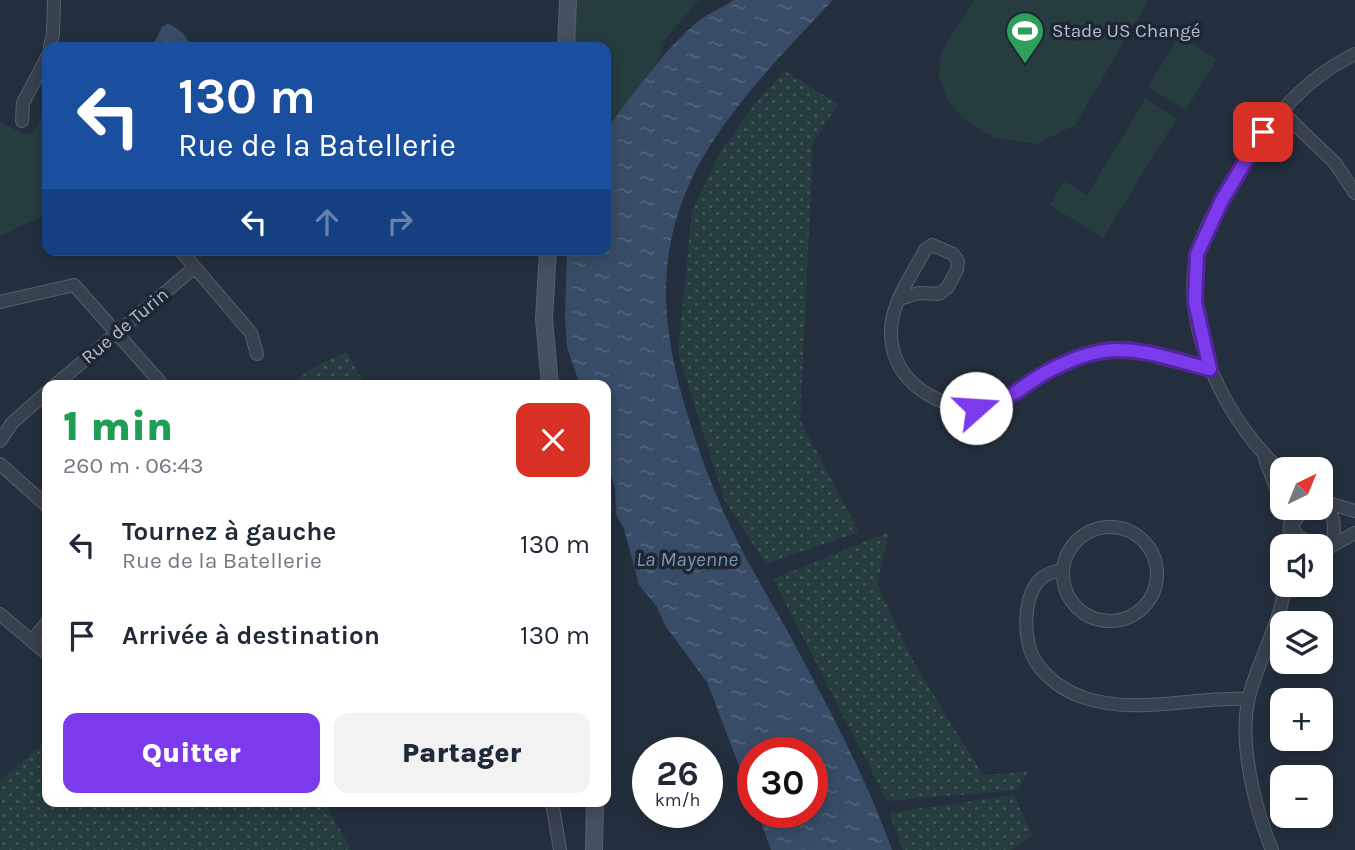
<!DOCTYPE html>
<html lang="fr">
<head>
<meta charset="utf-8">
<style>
	body { margin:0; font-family:Karla,sans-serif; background:#f2f2f3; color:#1f2937; height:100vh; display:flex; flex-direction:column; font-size:26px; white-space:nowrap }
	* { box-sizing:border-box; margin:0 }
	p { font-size:23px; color:#747a83 }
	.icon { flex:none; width:38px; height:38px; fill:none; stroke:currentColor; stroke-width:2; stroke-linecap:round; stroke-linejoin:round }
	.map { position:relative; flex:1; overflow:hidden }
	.details { position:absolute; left:42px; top:380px; width:569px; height:427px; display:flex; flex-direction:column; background:#fff; border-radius:14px; box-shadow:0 4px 18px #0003 }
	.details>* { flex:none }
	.banner { position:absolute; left:42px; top:42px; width:569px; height:214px; border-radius:14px; box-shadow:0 4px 18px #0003; background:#1a4fa0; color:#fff; overflow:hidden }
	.needle { width:46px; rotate:43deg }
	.buttons { position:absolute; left:1270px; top:457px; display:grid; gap:14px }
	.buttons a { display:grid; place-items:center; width:63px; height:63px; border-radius:14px; background:#fff; box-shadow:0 4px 18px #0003; font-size:35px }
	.speed { position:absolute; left:632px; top:737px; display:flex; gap:14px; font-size:35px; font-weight:700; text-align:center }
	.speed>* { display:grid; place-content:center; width:91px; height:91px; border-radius:50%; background:#fff; box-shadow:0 4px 18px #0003; line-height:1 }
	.speed small { font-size:18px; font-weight:400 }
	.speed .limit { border:10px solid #d22; background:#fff; color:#111 }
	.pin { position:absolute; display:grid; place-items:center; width:60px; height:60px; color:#fff; margin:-30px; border-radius:14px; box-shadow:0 4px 10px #0006 }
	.me { position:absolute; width:77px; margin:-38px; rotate:71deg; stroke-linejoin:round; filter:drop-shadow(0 0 5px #0008) }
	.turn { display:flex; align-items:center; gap:24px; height:147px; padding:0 21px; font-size:32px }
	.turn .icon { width:91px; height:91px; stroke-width:2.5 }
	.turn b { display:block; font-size:49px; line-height:60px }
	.lanes { display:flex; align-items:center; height:66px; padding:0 21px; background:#0003; justify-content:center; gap:35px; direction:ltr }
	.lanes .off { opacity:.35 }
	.round { display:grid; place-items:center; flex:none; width:74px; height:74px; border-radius:14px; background:#f2f2f3 }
	.headline { display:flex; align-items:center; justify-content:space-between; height:119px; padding:0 21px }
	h1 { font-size:42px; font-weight:800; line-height:52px; color:#1e9e55 }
	.primary-button { display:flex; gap:14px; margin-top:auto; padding:14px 21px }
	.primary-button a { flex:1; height:80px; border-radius:14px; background:#7c3aed; color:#fff; font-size:28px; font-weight:800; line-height:80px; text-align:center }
	.primary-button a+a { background:#f2f2f3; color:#1f2937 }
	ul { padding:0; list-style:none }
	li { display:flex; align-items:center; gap:21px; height:91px; padding:0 21px }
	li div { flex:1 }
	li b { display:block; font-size:26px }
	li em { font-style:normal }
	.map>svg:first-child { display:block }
	.grass { fill:url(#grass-dots) }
	.park { fill:#263c3f }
	.water { fill:url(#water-ripples) }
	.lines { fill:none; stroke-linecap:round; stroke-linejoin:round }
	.street-casing { stroke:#565f6c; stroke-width:14 }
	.secondary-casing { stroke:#565f6c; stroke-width:18 }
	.street { stroke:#38414e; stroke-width:12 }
	.secondary { stroke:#465061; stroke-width:16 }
	.route-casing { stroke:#51269a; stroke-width:18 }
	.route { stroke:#7c3aed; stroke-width:12 }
	.labels { text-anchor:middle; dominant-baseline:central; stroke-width:7; stroke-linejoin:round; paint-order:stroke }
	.poi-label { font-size:19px; fill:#b4bcc9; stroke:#1d2633; text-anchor:start }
	.street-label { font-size:19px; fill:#b4bcc9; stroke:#1d2633 }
	.water-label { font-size:21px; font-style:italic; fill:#7c92b1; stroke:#1d2633 }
</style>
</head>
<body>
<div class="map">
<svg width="1355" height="850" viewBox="0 0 1355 850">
	<defs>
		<pattern id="grass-dots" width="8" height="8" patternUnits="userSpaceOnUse" patternTransform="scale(1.75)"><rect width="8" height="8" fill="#263c3f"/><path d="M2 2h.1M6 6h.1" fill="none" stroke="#435659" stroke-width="1.8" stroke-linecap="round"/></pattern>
		<pattern id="water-ripples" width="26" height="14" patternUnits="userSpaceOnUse" patternTransform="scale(1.75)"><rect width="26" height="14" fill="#394c67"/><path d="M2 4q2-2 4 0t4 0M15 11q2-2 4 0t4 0" fill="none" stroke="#53647b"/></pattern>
	</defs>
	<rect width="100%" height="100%" fill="#242f3e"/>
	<!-- grass -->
	<path class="grass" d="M785,71L838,104L813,143L800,420L859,532L766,564L724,499L678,353L692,211L721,151L758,100Z
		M346,352L366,385H288L313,368Z
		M889,532L877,584L913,661L983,775L1027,772L1018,790L887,801L773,579Z
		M47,740V802H324L352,850H0V781Z
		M1014,795L1032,835L1011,850H903L889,813Z"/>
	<!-- park -->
	<path class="park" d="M575,0H699L663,42L661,56L606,134V47H573Z
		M974,0H1149L1075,125L1036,144L995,138L984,132L964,118L949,102L939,78L941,52Z
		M1179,36L1217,59L1186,110L1148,87Z
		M1145,99L1177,118L1103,238L1050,205L1064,181L1087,195Z
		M46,109L47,214L0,236V121L24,135L32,133Z"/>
	<!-- water -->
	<path class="water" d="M734,0H833C783,53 717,120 688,187C651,272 666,350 694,435C707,475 723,514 743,552C760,585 780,616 797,649C832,714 867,780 892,850H771L757,812H812V752H752V800L708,684L665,625L657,607L639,585L624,529L616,514L615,488L606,458V385H580L567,347L565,319L567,250H606V129C636,92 661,53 697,22C708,13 722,8 734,0Z
		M168,23L183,33L192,47H152L162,27Z"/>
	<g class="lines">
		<defs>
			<path id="street" d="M50,47L53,34L54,0
				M1280,110L1335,163L1355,193
				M22,121L23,103L47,57
				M180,250L251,333L257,354
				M899,299L919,293L939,294L947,288L957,270L958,261L953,254L932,245L925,250C912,275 891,303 891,332C891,375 926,402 966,407C976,408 988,408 997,404C1007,400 1015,392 1024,387C1049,370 1076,354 1106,349C1136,344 1180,361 1210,369
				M0,302L74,285L160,382L159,385
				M55,385L194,268
				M0,441L12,423L47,392
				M1265,459L1283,506
				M0,464L47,506
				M1283,472C1228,426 1179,327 1197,254C1205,222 1227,192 1244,164C1273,117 1304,79 1355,54
				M1322,501L1355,511
				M1321,503C1336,513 1336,529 1331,546L1321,547
				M1309,508L1303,510L1291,526L1299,537L1316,546
				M1063 574a47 47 0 1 1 94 0a47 47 0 1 1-94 0Z
				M1289,546L1290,524
				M1321,556L1331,546L1355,533
				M1063,569C1057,571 1048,573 1043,577C1022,592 1022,642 1036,662C1046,678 1065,691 1082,697C1136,716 1193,696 1248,699
				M0,614L47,654
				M32,641L47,622
				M552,802L560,850
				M1272,850C1255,809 1238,741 1249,697C1258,659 1281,624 1285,584"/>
			<path id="secondary" d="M566,47L568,0
				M548,250L544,319L550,385
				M594,850L595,802"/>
		</defs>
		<!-- street casing -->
		<use href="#street" class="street-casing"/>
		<!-- secondary casing -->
		<use href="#secondary" class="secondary-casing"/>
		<!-- street -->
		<use href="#street" class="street"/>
		<!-- secondary -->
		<use href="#secondary" class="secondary"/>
	</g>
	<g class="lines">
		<defs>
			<path id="route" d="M976,408C1007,403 1018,389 1043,374C1112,335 1139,351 1210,369L1195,302L1197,254L1222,200L1263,132"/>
		</defs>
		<!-- route casing -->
		<use href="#route" class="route-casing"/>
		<!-- route -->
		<use href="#route" class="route"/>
	</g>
	<!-- icons -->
	<defs>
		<symbol id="stadium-pin" viewBox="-11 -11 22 30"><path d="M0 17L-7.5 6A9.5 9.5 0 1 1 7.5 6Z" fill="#2e9e5b" stroke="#1d2633"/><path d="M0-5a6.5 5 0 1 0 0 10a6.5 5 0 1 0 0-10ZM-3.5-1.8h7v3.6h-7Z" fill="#fff"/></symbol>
	</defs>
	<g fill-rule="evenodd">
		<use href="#stadium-pin" x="1003" y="9" width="44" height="60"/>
	</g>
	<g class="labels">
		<!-- poi labels -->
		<g class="poi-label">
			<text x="1052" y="31">Stade US Changé</text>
		</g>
		<!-- street labels -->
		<g class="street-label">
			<text transform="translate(125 326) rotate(-40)">Rue de Turin</text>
		</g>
		<!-- water labels -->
		<g class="water-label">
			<text x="687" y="559">La Mayenne</text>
		</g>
	</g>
</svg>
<div class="buttons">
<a><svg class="needle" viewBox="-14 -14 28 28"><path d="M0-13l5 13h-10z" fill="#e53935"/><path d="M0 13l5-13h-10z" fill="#747a83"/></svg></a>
<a><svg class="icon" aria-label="sound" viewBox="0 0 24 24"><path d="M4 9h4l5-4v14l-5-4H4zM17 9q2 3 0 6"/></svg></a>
<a><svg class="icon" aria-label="layers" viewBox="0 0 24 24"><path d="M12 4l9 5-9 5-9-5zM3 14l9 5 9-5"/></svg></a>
<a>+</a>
<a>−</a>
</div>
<div class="speed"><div>26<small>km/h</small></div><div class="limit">30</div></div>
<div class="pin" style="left:1263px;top:132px;background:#d93025"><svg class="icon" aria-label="arrive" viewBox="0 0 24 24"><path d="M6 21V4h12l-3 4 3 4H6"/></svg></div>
<svg class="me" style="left:976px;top:408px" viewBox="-20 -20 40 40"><circle r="19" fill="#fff"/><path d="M0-13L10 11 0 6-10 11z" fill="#7c3aed"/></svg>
<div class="banner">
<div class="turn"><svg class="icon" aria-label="left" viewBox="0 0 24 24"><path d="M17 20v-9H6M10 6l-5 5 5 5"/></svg><div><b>130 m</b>Rue de la Batellerie</div></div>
<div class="lanes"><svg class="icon" aria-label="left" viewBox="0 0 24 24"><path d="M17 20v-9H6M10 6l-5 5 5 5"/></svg><svg class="icon off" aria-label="ahead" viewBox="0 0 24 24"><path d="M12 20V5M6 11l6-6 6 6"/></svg><svg class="icon off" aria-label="right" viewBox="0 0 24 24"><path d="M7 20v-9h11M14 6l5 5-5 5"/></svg></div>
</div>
<section class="details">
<div class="headline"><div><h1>1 min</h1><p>260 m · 06:43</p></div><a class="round" style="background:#d93025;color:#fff"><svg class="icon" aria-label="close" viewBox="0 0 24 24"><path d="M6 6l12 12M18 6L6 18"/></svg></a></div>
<ul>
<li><svg class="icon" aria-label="left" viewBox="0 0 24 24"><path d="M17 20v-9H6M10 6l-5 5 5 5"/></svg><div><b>Tournez à gauche</b><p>Rue de la Batellerie</p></div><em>130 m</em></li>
<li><svg class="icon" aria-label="arrive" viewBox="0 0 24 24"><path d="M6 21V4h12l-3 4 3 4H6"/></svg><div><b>Arrivée à destination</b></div><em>130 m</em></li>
</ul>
<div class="primary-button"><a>Quitter</a><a>Partager</a></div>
</section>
</div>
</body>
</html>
